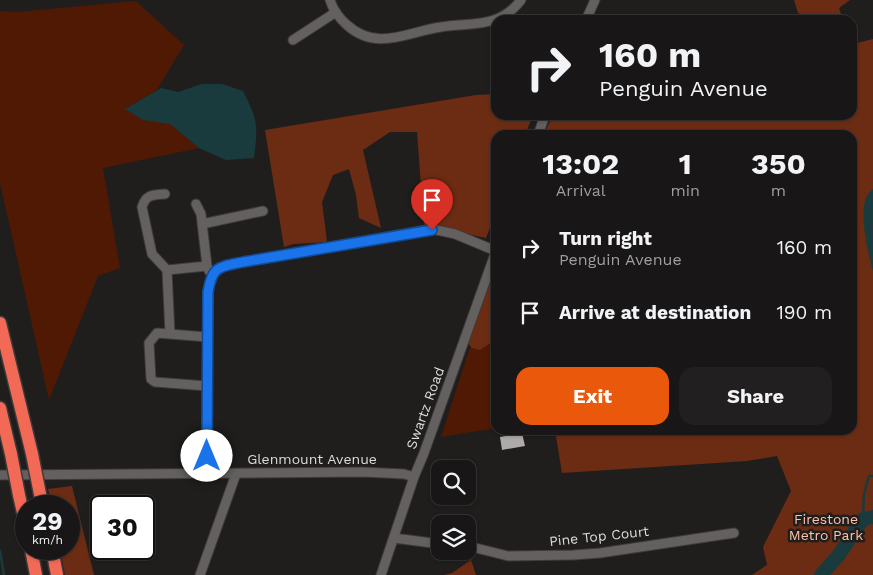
<!DOCTYPE html>
<html lang="en">
<head>
<meta charset="utf-8">
<style>
	body { margin:0; font-family:"Work Sans",sans-serif; background:#211f1f; color:#f1f3f6; height:100vh; display:flex; flex-direction:column; font-size:19px; white-space:nowrap }
	* { box-sizing:border-box; margin:0 }
	p { font-size:16px; color:#9f9fa1 }
	.icon { flex:none; width:28px; height:28px; fill:none; stroke:currentColor; stroke-width:2; stroke-linecap:round; stroke-linejoin:round }
	.map { position:relative; flex:1; overflow:hidden }
	.details { position:absolute; left:491px; top:130px; width:366px; height:305px; display:flex; flex-direction:column; background:#181616; border-radius:15px; box-shadow:0 1px 4px #0004,0 0 0 1px #363535 }
	.details>* { flex:none }
	.guide { position:absolute; left:491px; top:15px; width:366px; height:105px; border-radius:15px; box-shadow:0 1px 4px #0004,0 0 0 1px #363535; background:#181616; color:#f1f3f6; overflow:hidden }
	.controls { position:absolute; left:431px; top:460px; display:grid; gap:10px }
	.controls a { display:grid; place-items:center; width:45px; height:45px; border-radius:10px; background:#181616; box-shadow:0 1px 4px #0004,0 0 0 1px #363535; font-size:25px }
	.speed { position:absolute; left:15px; top:495px; display:flex; gap:10px; font-size:25px; font-weight:700; text-align:center }
	.speed>* { display:grid; place-content:center; width:65px; height:65px; border-radius:50%; background:#181616; box-shadow:0 1px 4px #0004,0 0 0 1px #363535; line-height:1 }
	.speed small { font-size:12px; font-weight:400 }
	.speed .limit { border:2px solid #111; border-radius:8px; background:#fff; color:#111 }
	.pin { position:absolute; display:grid; place-items:center; width:42px; height:42px; color:#fff; margin:-51px -21px; border-radius:50% 50% 50% 0; rotate:-45deg; box-shadow:0 0 5px #0007 }
	.pin .icon { rotate:45deg }
	.me { position:absolute; width:55px; margin:-28px; rotate:0deg; stroke-linejoin:round; filter:drop-shadow(0 0 4px #0008) }
	.turn { display:flex; align-items:center; gap:18px; height:105px; padding:0 25px; font-size:22px }
	.turn .icon { width:65px; height:65px; stroke-width:2.5 }
	.turn b { display:block; font-size:35px; line-height:42px }
	.eta { display:flex; justify-content:space-evenly; align-items:center; height:85px; text-align:center }
	.eta b { font-size:30px; font-weight:700; line-height:35px }
	.cta { display:flex; gap:10px; margin-top:auto; padding:10px 25px }
	.cta a { flex:1; height:58px; border-radius:15px; background:#ea580c; color:#fff; font-size:20px; font-weight:700; line-height:58px; text-align:center }
	.cta a+a { background:#211f1f; color:#f1f3f6 }
	ul { padding:0; list-style:none }
	li { display:flex; align-items:center; gap:15px; height:65px; padding:0 25px }
	li div { flex:1 }
	li b { display:block; font-size:19px }
	li em { font-style:normal }
	.map>svg:first-child { display:block }
	.green { fill:#4f1903 }
	.forest { fill:#6c2c13 }
	.water { fill:#193b3d }
	.lines { fill:none; stroke-linecap:round; stroke-linejoin:round }
	.stream { stroke:#193b3d; stroke-width:2.5 }
	.river { stroke:#193b3d; stroke-width:14 }
	.building { fill:#adaaa9 }
	.minor-casing { stroke:#3d3b3a; stroke-width:11 }
	.highway-casing { stroke:#3d3b3a; stroke-width:15 }
	.minor { stroke:#63605f; stroke-width:9 }
	.highway { stroke:#f26956; stroke-width:12 }
	.highway-bridge-casing { stroke:#3d3b3a; stroke-width:15; stroke-linecap:butt }
	.highway-bridge { stroke:#f26956; stroke-width:12 }
	.route-casing { stroke:#114b97; stroke-width:12 }
	.route { stroke:#1a73e8; stroke-width:9 }
	.labels { text-anchor:middle; dominant-baseline:central; stroke-width:5; stroke-linejoin:round; paint-order:stroke }
	.street-label { font-size:14px; fill:#dddbdb; stroke:#201e1d }
	.park-label { font-size:14px; fill:#fec1ab; stroke:#201e1d }
</style>
</head>
<body>
<div class="map">
<svg width="873" height="575" viewBox="0 0 873 575">
	<rect width="100%" height="100%" fill="#201e1d"/>
	<!-- green -->
	<path class="green" d="M136,1L184,45L156,91L125,109L143,119L170,123L199,148L103,168L120,268L98,276L49,400L0,183V11L17,12Z
		M496,301V428L441,437L484,304Z"/>
	<!-- forest -->
	<path class="forest" d="M794,0H850L839,8L843,20H814L798,13Z
		M873,39V575H752L767,565L763,547L791,491L777,456L747,461L562,473L555,430H852V135L544,134L553,115H852L853,44Z
		M496,94V115H533L525,135H496V212L486,238L424,225L417,132H390L363,150L381,228L359,218L356,195L349,169L333,175L322,202L327,242L293,244L284,247L265,130L476,95Z
		M492,277H496V312L492,342L480,350L472,348L468,343Z
		M72,486L94,575H65L60,549H69V506H52L48,489Z
		M471,560L476,575H444L452,573Z"/>
	<!-- water -->
	<path class="water" d="M202,84H222L243,91C258,121 258,125 254,158L226,160L199,148L170,124L143,120L125,109L161,88L178,92Z
		M873,189V271C868,254 859,215 866,198C867,195 871,191 873,189Z"/>
	<g class="lines">
		<!-- stream -->
		<path class="stream" d="M863,519L864,494L869,476H873
			M0,551L4,575"/>
		<!-- river -->
		<path class="river" d="M821,575L838,556L863,519L873,517"/>
	</g>
	<!-- building -->
	<path class="building" d="M522,433L525,446L502,450L500,437Z"/>
	<g class="lines">
		<defs>
			<path id="minor" d="M330,0C333,10 339,18 347,25C377,52 407,32 441,27C472,22 499,29 521,0
				M586,20L595,0
				M293,40L336,12
				M538,135L545,115
				M165,194C153,195 146,194 142,207L152,254L167,270L170,334
				M196,204L201,214L207,266
				M202,224L263,211
				M167,270L207,266L209,271
				M207,386L155,382L151,379L149,343L157,333L207,337
				M206,473L208,292C210,279 213,270 227,265L432,229L455,234L496,251
				M0,475L363,472L404,474L414,477
				M394,538L440,544
				M468,546L508,556L573,555L600,553L734,533
				M200,575L236,474
				M381,575L414,477L424,453L496,251"/>
			<path id="highway" d="M0,323L32,454
				M0,408L11,454
				M40,494L43,506
				M19,495L26,526
				M31,549L36,575
				M52,549L57,575"/>
		</defs>
		<!-- minor casing -->
		<use href="#minor" class="minor-casing"/>
		<!-- highway casing -->
		<use href="#highway" class="highway-casing"/>
		<!-- minor -->
		<use href="#minor" class="minor"/>
		<!-- highway -->
		<use href="#highway" class="highway"/>
		<defs>
			<path id="highway-bridge" d="M11,454L19,495
				M32,454L40,494"/>
		</defs>
		<!-- highway-bridge casing -->
		<use href="#highway-bridge" class="highway-bridge-casing"/>
		<!-- highway-bridge -->
		<use href="#highway-bridge" class="highway-bridge"/>
	</g>
	<g class="lines">
		<defs>
			<path id="route" d="M207,456L208,292C212,266 219,267 243,262L432,230"/>
		</defs>
		<!-- route casing -->
		<use href="#route" class="route-casing"/>
		<!-- route -->
		<use href="#route" class="route"/>
	</g>
	<g class="labels">
		<!-- street labels -->
		<g class="street-label">
			<text transform="translate(425 408) rotate(-70)">Swartz Road</text>
			<text x="312" y="459">Glenmount Avenue</text>
			<text transform="translate(599 536) rotate(-6)">Pine Top Court</text>
		</g>
		<!-- park labels -->
		<g class="park-label">
			<text x="826" y="519">Firestone<tspan x="826" dy="16">Metro Park</tspan></text>
		</g>
	</g>
</svg>
<div class="controls">
<a><svg class="icon" aria-label="search" viewBox="0 0 24 24"><circle cx="10" cy="10" r="6"/><path d="M15 15l6 6"/></svg></a>
<a><svg class="icon" aria-label="layers" viewBox="0 0 24 24"><path d="M12 4l9 5-9 5-9-5zM3 14l9 5 9-5"/></svg></a>
</div>
<div class="speed"><div>29<small>km/h</small></div><div class="limit">30</div></div>
<div class="pin" style="left:432px;top:230px;background:#d93025"><svg class="icon" aria-label="arrive" viewBox="0 0 24 24"><path d="M6 21V4h12l-3 4 3 4H6"/></svg></div>
<svg class="me" style="left:207px;top:456px" viewBox="-20 -20 40 40"><circle r="19" fill="#fff"/><path d="M0-13L10 11 0 6-10 11z" fill="#1a73e8"/></svg>
<div class="guide">
<div class="turn"><svg class="icon" aria-label="right" viewBox="0 0 24 24"><path d="M7 20v-9h11M14 6l5 5-5 5"/></svg><div><b>160 m</b>Penguin Avenue</div></div>
</div>
<section class="details">
<div class="eta">
<div><b>13:02</b><p>Arrival</p></div>
<div><b>1</b><p>min</p></div>
<div><b>350</b><p>m</p></div>
</div>
<ul>
<li><svg class="icon" aria-label="right" viewBox="0 0 24 24"><path d="M7 20v-9h11M14 6l5 5-5 5"/></svg><div><b>Turn right</b><p>Penguin Avenue</p></div><em>160 m</em></li>
<li><svg class="icon" aria-label="arrive" viewBox="0 0 24 24"><path d="M6 21V4h12l-3 4 3 4H6"/></svg><div><b>Arrive at destination</b></div><em>190 m</em></li>
</ul>
<div class="cta"><a>Exit</a><a>Share</a></div>
</section>
</div>
</body>
</html>
